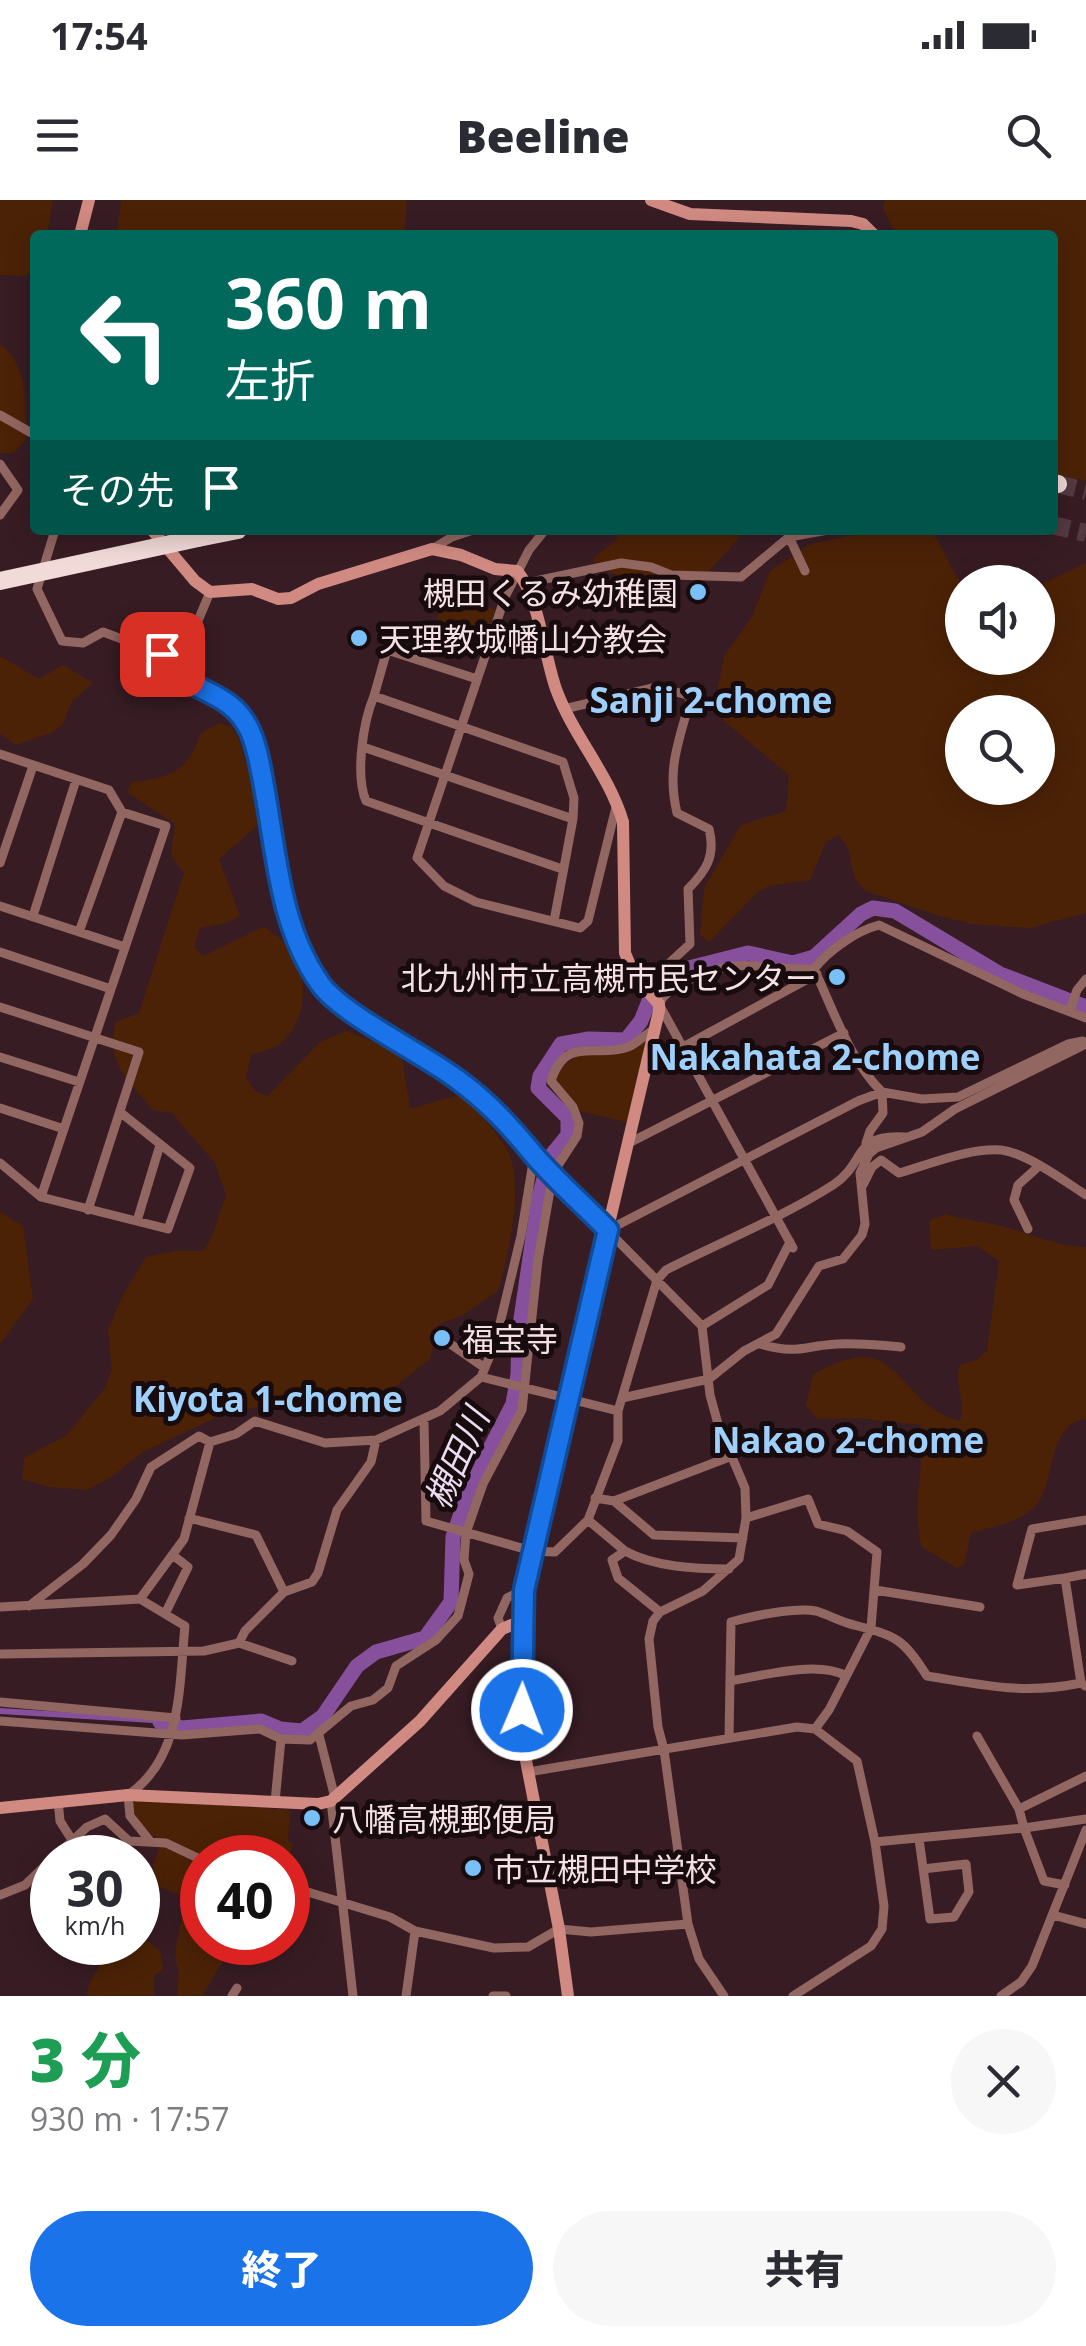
<!DOCTYPE html>
<html lang="ja">
<head>
<meta charset="utf-8">
<style>
	body { margin:0; font-family:"Open Sans","Noto Sans JP",sans-serif; background:#f7f7f7; color:#2b2b33; height:100vh; display:flex; flex-direction:column; font-size:38px; white-space:nowrap }
	* { box-sizing:border-box; margin:0 }
	p { font-size:32px; color:#7c7c81 }
	.icon { flex:none; width:55px; height:55px; fill:none; stroke:currentColor; stroke-width:2; stroke-linecap:round; stroke-linejoin:round }
	.map { position:relative; height:1796px; overflow:hidden }
	.sheet { display:flex; flex-direction:column; background:#fff; flex:1 }
	.sheet>* { flex:none }
	.guide { position:absolute; left:30px; top:30px; width:1028px; height:305px; border-radius:10px; box-shadow:0 5px 25px #0003; background:#00695c; color:#fff; overflow:hidden }
	.tools { position:absolute; left:945px; top:365px; display:grid; gap:20px }
	.tools a { display:grid; place-items:center; width:110px; height:110px; border-radius:50%; background:#fff; box-shadow:0 5px 25px #0003; font-size:50px }
	.speed { position:absolute; left:30px; top:1635px; display:flex; gap:20px; font-size:50px; font-weight:700; text-align:center }
	.speed>* { display:grid; place-content:center; width:130px; height:130px; border-radius:50%; background:#fff; box-shadow:0 5px 25px #0003; line-height:1 }
	.speed small { font-size:25px; font-weight:400 }
	.speed .limit { border:15px solid #d22; background:#fff; color:#111 }
	.pin { position:absolute; display:grid; place-items:center; width:85px; height:85px; color:#fff; margin:-42px; border-radius:20px; box-shadow:0 5px 15px #0006 }
	.me { position:absolute; width:110px; margin:-55px; rotate:1deg; stroke-linejoin:round; filter:drop-shadow(0 0 8px #0008) }
	.turn { display:flex; align-items:center; gap:35px; height:210px; padding:0 30px; font-size:45px }
	.turn .icon { width:130px; height:130px; stroke-width:2.5 }
	.turn b { display:block; font-size:70px; line-height:85px }
	.then { display:flex; align-items:center; height:95px; padding:0 30px; background:#0003; gap:20px; font-size:38px }
	.round { display:grid; place-items:center; flex:none; width:105px; height:105px; border-radius:52px; background:#f7f7f7 }
	.overview { display:flex; align-items:center; justify-content:space-between; height:170px; padding:0 30px }
	h1 { font-size:60px; font-weight:800; line-height:75px; color:#1e9e55 }
	.cta { display:flex; gap:20px; margin-top:auto; padding:20px 30px }
	.cta a { flex:1; height:115px; border-radius:60px; background:#1a73e8; color:#fff; font-size:40px; font-weight:800; line-height:115px; text-align:center }
	.cta a+a { background:#f7f7f7; color:#2b2b33 }
	.status { display:flex; justify-content:space-between; align-items:center; height:70px; padding:0 50px; background:#fff; direction:ltr }
	.status svg { height:28px; fill:currentColor }
	header { display:flex; justify-content:space-between; align-items:center; height:130px; padding:0 30px; background:#fff; font-size:45px; font-weight:800 }
	.map>svg:first-child { display:block }
	.green { fill:#4c2206; fill-rule:evenodd }
	.water { fill:#86509c }
	.lines { fill:none; stroke-linecap:round; stroke-linejoin:round }
	.river { stroke:#86509c; stroke-width:15 }
	.highway-tunnel { stroke:#543941; stroke-width:18; stroke-dasharray:18 9; stroke-linecap:butt }
	.street { stroke:#926661; stroke-width:9 }
	.secondary { stroke:#d08a82; stroke-width:12 }
	.highway { stroke:#f1dad7; stroke-width:18 }
	.highway-bridge { stroke:#f1dad7; stroke-width:18 }
	.route-casing { stroke:#114b97; stroke-width:25 }
	.route { stroke:#1a73e8; stroke-width:18 }
	.poi-dot { fill:#79bff8; stroke:#170b0e; stroke-width:4 }
	.labels { text-anchor:middle; dominant-baseline:central; stroke-width:10; stroke-linejoin:round; paint-order:stroke }
	.poi-label { font-size:32px; fill:#f4e0e5; stroke:#170b0e; text-anchor:start }
	.neighbourhood-label { font-size:35px; font-weight:bold; fill:#9ed0fb; stroke:#170b0e }
	.water-label { font-size:35px; font-style:italic; fill:#ebdcf1; stroke:#170b0e }
</style>
</head>
<body>
<div class="status"><b>17:54</b><svg viewBox="0 0 49 12"><path d="M0 12V9h3v3zM5 12V6h3v6zM10 12V3h3v9zM15 12V0h3v12zM26 1h20v11H26zM47 4h2v5h-2z"/></svg></div>
<header><svg class="icon" aria-label="menu" viewBox="0 0 24 24"><path d="M4 6h16M4 12h16M4 18h16"/></svg>Beeline<svg class="icon" aria-label="search" viewBox="0 0 24 24"><circle cx="10" cy="10" r="6"/><path d="M15 15l6 6"/></svg></header>
<div class="map">
<svg width="1086" height="1796" viewBox="0 0 1086 1796">
	<rect width="100%" height="100%" fill="#381c24"/>
	<!-- green -->
	<path class="green" d="M0,0H53L47,35H35V68L26,76L0,75Z
		M121,0H407L404,35H117Z
		M885,0H1086V281L1053,274L1052,35H896L883,8Z
		M0,145C28,162 26,209 26,239L14,253H0Z
		M610,330H739L740,337L707,373C668,374 623,391 592,360L618,338Z
		M878,330H929C945,346 947,366 962,383V458H1038V386L1086,363V713L1030,728L971,724L937,715L866,691L855,679L848,648L839,635L826,642L810,680L769,686L759,691L709,742L700,734L704,688L741,625L786,611L789,575L723,520L717,493L724,456L752,417L770,371L811,344ZM962,512H1038V588H962Z
		M445,394L495,409L482,449L432,433Z
		M0,456L39,479L63,465L93,483L72,501L63,524L51,533L16,545L0,534Z
		M219,523L232,527L239,540L261,617L257,626L219,659L240,716L227,723L200,728L194,747L203,756L263,727C307,749 318,808 281,843C274,849 260,852 251,855L246,878L255,891L268,896L320,842L346,831L401,852L410,909L461,894C476,912 500,933 509,954C524,989 508,1056 498,1091L461,1116L438,1125L430,1159L393,1188L230,1211L141,1253L110,1278L87,1290L49,1287L22,1279L24,1258L67,1235L105,1188L112,1169L108,1130L123,1095L146,1057L174,1051H204L212,1036L226,995L215,963L172,913L153,910C130,881 104,862 116,822L139,813L184,673L171,655L175,624L127,592L132,582C170,578 189,571 200,534Z
		M650,837L631,923L579,911L556,881C560,849 623,845 650,837Z
		M0,1012L23,1026L33,1099L0,1144Z
		M946,1014C965,1021 982,1021 1001,1026C1030,1033 1055,1047 1086,1047V1219C1047,1224 1056,1281 1037,1304C1021,1323 993,1326 971,1333L964,1364L957,1368L922,1347C911,1305 925,1267 921,1225L857,1218L817,1219L806,1205L813,1175C902,1121 895,1206 960,1221C966,1202 953,1181 961,1164L975,1161L987,1151L999,1061L977,1046L931,1050L929,1021Z
		M132,1599L290,1610L288,1641L293,1645L288,1659L202,1658V1742L234,1743L202,1796H177L179,1769L175,1761L176,1748L186,1697L152,1684L153,1664L163,1639C145,1635 133,1617 132,1599Z
		M141,1706L147,1740L160,1751L163,1769L154,1776V1796H87C87,1777 107,1763 109,1743L138,1742V1708Z"/>
	<!-- water -->
	<path class="water" d="M0,1508L159,1518L170,1524L0,1514Z"/>
	<g class="lines">
		<!-- river -->
		<path class="river" d="M160,1522L182,1528L261,1521L280,1529L302,1531L323,1516L357,1466L376,1452L425,1438L451,1402L453,1337L470,1287L513,1204L518,1174L519,1132L539,997L550,957L568,935V918L538,888L540,876L561,844L589,839L626,840L641,821L655,786L681,770L748,753L793,763L814,757L861,714L873,708L895,711L1000,774L1086,807"/>
		<!-- highway-tunnel -->
		<path class="highway-tunnel" d="M1058,284L1086,291
			M1052,325L1086,333"/>
		<!-- street -->
		<path class="street" d="M0,215L35,235
			M0,264L18,290L0,315
			M55,330L37,389L62,441L83,443L103,432L162,454L171,471L187,483L229,501L249,529L264,583L288,718L302,757L323,788L360,816L458,880L494,908L534,956L702,1126L710,1195L718,1224L745,1288L746,1318L739,1359L703,1391L660,1412L653,1421L649,1439L658,1527L664,1550L688,1724L699,1759L724,1796
			M545,330L529,350L505,397L417,658L444,686L476,702L580,728L588,721L617,603
			M789,337L828,330
			M432,349L452,337L473,330
			M526,383L621,363L651,367L671,375L741,377L789,337L805,371
			M387,450L394,431
			M171,471L190,440L210,392
			M374,496L387,450L477,479
			M564,509L657,487L691,496C680,540 666,566 677,613L709,629C716,656 706,671 688,689L690,744L643,787
			M363,547L573,619
			M0,554L109,590L122,612L79,732
			M0,663L33,566
			M0,706L125,747
			M33,716L76,580
			M554,721L573,619L574,598L563,562L374,496C363,522 355,575 366,601L562,669
			M0,752L111,789
			M814,769C833,809 850,861 882,892L883,913L870,931L866,943
			M0,807L139,852L88,1010
			M1070,810L1077,790L1086,779
			M683,847L817,774
			M0,857L79,882
			M0,908L64,929
			M629,943L844,833
			M0,963L41,997L168,1029L190,968L120,912
			M863,985L872,967L881,960L899,973C931,964 968,948 1001,950C1027,953 1064,981 1086,995
			M41,997L166,626L122,612
			M137,1021L160,945
			M1028,1029L1014,1000L1018,985L1039,966
			M608,1030L858,901L882,892L922,899L958,897L1068,844L1083,841
			M793,1048L659,804C666,790 676,787 689,780C744,754 761,771 814,769C828,751 856,731 879,725L1023,794L1086,818
			M702,1126L768,1085L790,1042
			M449,1143L485,1168
			M760,1144C799,1155 802,1146 837,1144C859,1143 880,1145 901,1147
			M481,1177L618,1211
			M622,1198L709,1179L744,1151L776,1134L819,1066L843,1059L862,1035L865,1024L860,973L869,954L876,948L922,932L955,909L1086,844
			M424,1220L426,1321L532,1351L555,1352L588,1320L618,1241V1211L657,1080L666,1070C721,1042 781,1018 833,985C866,964 852,933 905,937
			M595,1298L614,1301L732,1256
			M614,1301L654,1335L743,1338
			M189,1318L256,1335L284,1392
			M746,1318L808,1299L818,1324L847,1331L877,1352L871,1428L829,1510L815,1529
			M588,1320L625,1351
			M1065,1378L1017,1385L1032,1329L1086,1320
			M875,1390L980,1407
			M140,1399L184,1339L210,1242
			M29,1406L83,1364L111,1335L136,1299L151,1267L199,1236L210,1242L236,1234L255,1221L325,1243L376,1240L440,1211L481,1177L495,1144L521,1036L534,956
			M0,1407L140,1399L185,1426C179,1484 183,1558 128,1595L130,1616L150,1641
			M660,1412L618,1378L612,1360L625,1351C654,1367 696,1369 729,1369
			M165,1414L188,1367L174,1356
			M502,1429L498,1418L507,1398L524,1389
			M239,1443L292,1461
			M0,1454L204,1451L239,1443L245,1431L284,1392L312,1382L318,1373L337,1310L371,1262L376,1240
			M730,1481C761,1476 818,1460 846,1476
			M1085,1486L1081,1483L1065,1378L1086,1374
			M0,1502L176,1518
			M0,1521L182,1535L260,1529L281,1539L310,1540L351,1506L373,1500L388,1488L396,1466L436,1440L458,1416L469,1374L464,1360L466,1333L483,1284L522,1210L538,1060L553,973L577,936L579,923L573,907L551,881C566,834 596,859 628,847C638,843 645,834 655,829
			M319,1535L335,1598
			M977,1536L1019,1609L1024,1628L1086,1619
			M729,1538L731,1422C751,1416 796,1407 816,1411C829,1415 841,1422 854,1425C896,1436 903,1438 927,1476C984,1485 1024,1495 1081,1483
			M528,1572L797,1527L815,1529L857,1561L875,1642L884,1706L882,1729L871,1746L793,1796
			M58,1601L60,1621L72,1640
			M331,1601L353,1796
			M275,1602L281,1539
			M1019,1609L1086,1576
			M919,1639L930,1719L954,1717L969,1692L966,1664L923,1669
			M875,1642L1024,1628L1044,1681L1065,1685
			M54,1658L87,1627L105,1619L129,1641L166,1643L202,1660
			M288,1686L390,1717L415,1731L494,1748L528,1747L559,1729L591,1732L688,1724
			M0,1695L25,1685L52,1659
			M1053,1715L1086,1724
			M232,1796L237,1788
			M406,1796L415,1731
			M493,1796H506
			M1001,1796L1021,1782L1032,1766L1086,1630"/>
		<!-- secondary -->
		<path class="secondary" d="M651,0L690,14L851,21L863,24L874,35
			M80,35L89,0
			M152,330L195,381L210,392L252,389L278,399L291,398L318,384L432,349L461,355L495,369L517,371C539,397 544,455 556,489C573,536 609,574 623,622L625,753L636,779L659,804V811L532,1351L524,1389L521,1421V1535L559,1729L568,1796
			M0,1608L128,1595L318,1604L331,1601L420,1521L502,1429L521,1421"/>
		<!-- highway -->
		<path class="highway" d="M1052,283L1058,284
			M198,338L238,330"/>
		<!-- highway-bridge -->
		<path class="highway-bridge" d="M0,381L198,338"/>
	</g>
	<g class="lines">
		<defs>
			<path id="route" d="M162,454C185,497 229,485 250,531C259,552 262,576 266,598C277,662 282,731 321,785C343,815 424,854 458,880C488,902 510,926 533,954C556,981 584,1005 608,1030L524,1390L522,1510"/>
		</defs>
		<!-- route casing -->
		<use href="#route" class="route-casing"/>
		<!-- route -->
		<use href="#route" class="route"/>
	</g>
	<!-- markers -->
	<g class="poi-dot">
		<circle cx="698" cy="392" r="10"/>
		<circle cx="359" cy="438" r="10"/>
		<circle cx="837" cy="777" r="10"/>
		<circle cx="442" cy="1138" r="10"/>
		<circle cx="312" cy="1618" r="10"/>
		<circle cx="473" cy="1668" r="10"/>
	</g>
	<g class="labels">
		<!-- poi labels -->
		<g class="poi-label">
			<text x="678" y="392" text-anchor="end">槻田くるみ幼稚園</text>
			<text x="379" y="438">天理教城幡山分教会</text>
			<text x="817" y="777" text-anchor="end">北九州市立高槻市民センター</text>
			<text x="462" y="1138">福宝寺</text>
			<text x="332" y="1618">八幡高槻郵便局</text>
			<text x="493" y="1668">市立槻田中学校</text>
		</g>
		<!-- neighbourhood labels -->
		<g class="neighbourhood-label">
			<text x="711" y="499">Sanji 2-chome</text>
			<text x="815" y="856">Nakahata 2-chome</text>
			<text x="268" y="1198">Kiyota 1-chome</text>
			<text x="848" y="1239">Nakao 2-chome</text>
		</g>
		<!-- water labels -->
		<g class="water-label">
			<text transform="translate(456 1258) rotate(-66)">槻田川</text>
		</g>
	</g>
</svg>
<div class="tools">
<a><svg class="icon" aria-label="sound" viewBox="0 0 24 24"><path d="M4 9h4l5-4v14l-5-4H4zM17 9q2 3 0 6"/></svg></a>
<a><svg class="icon" aria-label="search" viewBox="0 0 24 24"><circle cx="10" cy="10" r="6"/><path d="M15 15l6 6"/></svg></a>
</div>
<div class="speed"><div>30<small>km/h</small></div><div class="limit">40</div></div>
<div class="pin" style="left:162px;top:454px;background:#d93025"><svg class="icon" aria-label="arrive" viewBox="0 0 24 24"><path d="M6 21V4h12l-3 4 3 4H6"/></svg></div>
<svg class="me" style="left:522px;top:1510px" viewBox="-20 -20 40 40"><circle r="17" fill="#1a73e8" stroke="#fff" stroke-width="3"/><path d="M0-11L8 9 0 5-8 9z" fill="#fff"/></svg>
<div class="guide">
<div class="turn"><svg class="icon" aria-label="left" viewBox="0 0 24 24"><path d="M17 20v-9H6M10 6l-5 5 5 5"/></svg><div><b>360 m</b>左折</div></div>
<div class="then">その先<svg class="icon" aria-label="arrive" viewBox="0 0 24 24"><path d="M6 21V4h12l-3 4 3 4H6"/></svg></div>
</div>
</div>
<section class="sheet">
<div class="overview"><div><h1>3 分</h1><p>930 m · 17:57</p></div><a class="round"><svg class="icon" aria-label="close" viewBox="0 0 24 24"><path d="M6 6l12 12M18 6L6 18"/></svg></a></div>
<div class="cta"><a>終了</a><a>共有</a></div>
</section>
</body>
</html>
